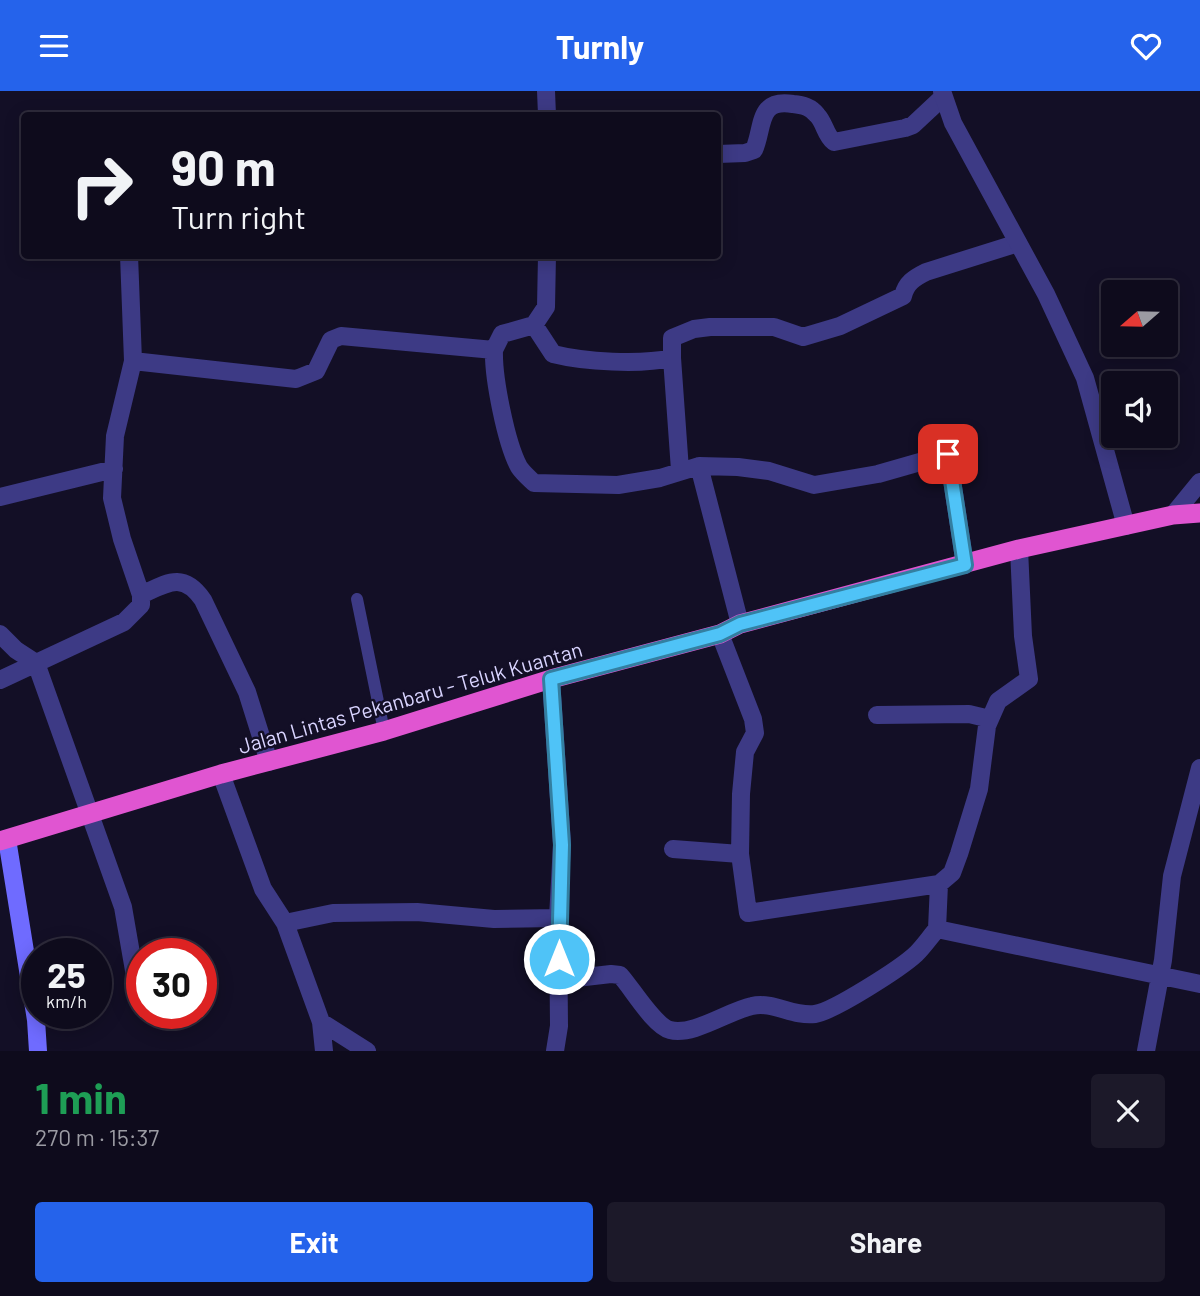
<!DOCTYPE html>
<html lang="en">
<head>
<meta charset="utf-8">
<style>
	body { margin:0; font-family:Barlow,sans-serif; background:#1c1929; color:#f1f3f6; height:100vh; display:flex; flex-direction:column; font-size:26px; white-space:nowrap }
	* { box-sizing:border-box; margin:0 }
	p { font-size:23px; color:#9b9ba3 }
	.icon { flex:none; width:38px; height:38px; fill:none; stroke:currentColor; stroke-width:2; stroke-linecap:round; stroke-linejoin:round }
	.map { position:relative; height:960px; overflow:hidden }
	.sheet { display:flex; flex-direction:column; background:#0e0b1c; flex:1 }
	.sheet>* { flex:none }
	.guide { position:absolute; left:21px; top:21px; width:700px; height:147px; border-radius:7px; box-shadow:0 4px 18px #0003,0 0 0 2px #2e2b3b; background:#0e0b1c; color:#f1f3f6; overflow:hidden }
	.needle { width:46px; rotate:250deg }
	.controls { position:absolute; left:1101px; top:189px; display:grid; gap:14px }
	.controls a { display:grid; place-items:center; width:77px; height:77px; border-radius:7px; background:#0e0b1c; box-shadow:0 4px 18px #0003,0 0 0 2px #2e2b3b; font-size:35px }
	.speed { position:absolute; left:21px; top:847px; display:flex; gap:14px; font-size:35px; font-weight:700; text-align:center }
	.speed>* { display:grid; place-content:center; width:91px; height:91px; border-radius:50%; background:#0e0b1c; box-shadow:0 4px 18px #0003,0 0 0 2px #2e2b3b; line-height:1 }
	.speed small { font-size:18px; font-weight:400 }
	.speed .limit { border:10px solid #d22; background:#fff; color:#111 }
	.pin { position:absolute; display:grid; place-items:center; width:60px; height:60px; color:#fff; margin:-30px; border-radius:14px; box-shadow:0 4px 10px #0006 }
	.me { position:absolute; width:77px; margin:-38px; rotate:0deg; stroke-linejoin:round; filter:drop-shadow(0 0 5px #0008) }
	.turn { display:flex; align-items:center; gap:24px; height:147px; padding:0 35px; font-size:32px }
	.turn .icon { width:91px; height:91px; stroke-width:2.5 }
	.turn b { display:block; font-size:49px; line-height:60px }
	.round { display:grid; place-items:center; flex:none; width:74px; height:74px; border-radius:7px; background:#1c1929 }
	.summary { display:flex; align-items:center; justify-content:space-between; height:119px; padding:0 35px }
	h1 { font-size:42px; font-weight:700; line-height:52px; color:#1e9e55 }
	.cta { display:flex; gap:14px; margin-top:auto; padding:14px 35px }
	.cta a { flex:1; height:80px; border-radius:7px; background:#2563eb; color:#fff; font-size:28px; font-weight:700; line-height:80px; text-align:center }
	.cta a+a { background:#1c1929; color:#f1f3f6 }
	header { display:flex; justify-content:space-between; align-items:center; height:91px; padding:0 35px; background:#2563eb; color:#fff; font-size:32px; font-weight:700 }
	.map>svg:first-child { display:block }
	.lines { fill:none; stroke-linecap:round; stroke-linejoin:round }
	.service { stroke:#3d3a85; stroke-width:12 }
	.minor { stroke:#3d3a85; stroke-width:18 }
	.tertiary { stroke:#3d3a85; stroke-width:18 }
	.secondary { stroke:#6f6bff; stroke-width:18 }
	.trunk { stroke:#e055d1; stroke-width:19 }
	.route-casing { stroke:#337fa1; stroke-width:18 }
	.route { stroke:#4fc3f7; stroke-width:12 }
	.labels { text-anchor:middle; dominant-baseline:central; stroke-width:5; stroke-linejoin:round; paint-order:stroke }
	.street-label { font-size:21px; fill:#d9d4ff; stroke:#130f26 }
</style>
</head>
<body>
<header><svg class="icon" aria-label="menu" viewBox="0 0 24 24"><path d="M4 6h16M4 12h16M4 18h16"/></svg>Turnly<svg class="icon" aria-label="heart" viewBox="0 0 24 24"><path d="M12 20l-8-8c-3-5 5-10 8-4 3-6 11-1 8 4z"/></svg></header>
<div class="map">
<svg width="1200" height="960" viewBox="0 0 1200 960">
	<rect width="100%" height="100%" fill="#130f26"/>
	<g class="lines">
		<!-- service -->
		<path class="service" d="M357,508L384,640"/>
		<!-- minor -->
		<path class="minor" d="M546,0L547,24
			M718,63L745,62L754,59C764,36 757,7 793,13C803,14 811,16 817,24C825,32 825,44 834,51L905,37L913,34L943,6
			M129,164L133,270L115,345L112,407L122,448L141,504C167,492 183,480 203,509L247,601L269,671
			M534,234L553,263C585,271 640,274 672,267V247L694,238L710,236H774L803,246L840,235L903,205C906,192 914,187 926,181L1018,152
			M494,259L502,243L534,234L546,216L547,164
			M672,267L680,379
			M133,270L296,288L316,280L331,249L341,245L494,259C493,286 506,352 519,376C523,382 529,387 534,392L618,394L660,387L699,375L738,376L769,380L814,394L878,383L948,363L965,474
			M699,375L740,533
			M0,406L114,378
			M1173,424L1200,391
			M0,543L16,559L36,572L123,816L136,891
			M720,543L753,628L755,642L745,661L741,703L740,763L748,822L939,793L952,782L959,763L979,698L987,635L998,610L1029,588L1023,545L1019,458
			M551,588L562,753L558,827L559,935L555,960
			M0,589L124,531L141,514V504
			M877,624L969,623L990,628
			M221,683L263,798L285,832L333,822L417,821L494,828L558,827
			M673,758L740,763
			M939,793L937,838L1200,893
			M285,832L321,931L324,960
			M559,889L611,883L620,884C632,897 654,935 670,939C694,945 728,920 752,915C773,910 793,926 815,923C834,920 901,877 916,863C924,855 930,846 937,838
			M321,931L367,960
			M1146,960L1163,869L1172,785L1200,677"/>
		<!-- tertiary -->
		<path class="tertiary" d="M942,0L953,32L1046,203L1085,287L1126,435"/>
		<!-- secondary -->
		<path class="secondary" d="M7,748L36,929L38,960"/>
		<!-- trunk -->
		<path class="trunk" d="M0,750L221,683L384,640L551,588L720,543L740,533L1019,458L1173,424L1200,422"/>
	</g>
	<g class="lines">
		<defs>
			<path id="route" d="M559,868L562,754L551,588L720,543L740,533L965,474L948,363"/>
		</defs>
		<!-- route casing -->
		<use href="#route" class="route-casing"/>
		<!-- route -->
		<use href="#route" class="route"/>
	</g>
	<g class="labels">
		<!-- street labels -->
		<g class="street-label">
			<text transform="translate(410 606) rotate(-16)">Jalan Lintas Pekanbaru - Teluk Kuantan</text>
		</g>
	</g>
</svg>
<div class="controls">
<a><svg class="needle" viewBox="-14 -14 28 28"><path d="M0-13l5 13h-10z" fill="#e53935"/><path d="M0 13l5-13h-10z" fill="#9b9ba3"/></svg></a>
<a><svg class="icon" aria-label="sound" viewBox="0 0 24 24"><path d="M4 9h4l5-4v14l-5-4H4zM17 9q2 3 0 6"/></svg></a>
</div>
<div class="speed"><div>25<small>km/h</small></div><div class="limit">30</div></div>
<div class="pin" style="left:948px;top:363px;background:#d93025"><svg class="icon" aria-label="arrive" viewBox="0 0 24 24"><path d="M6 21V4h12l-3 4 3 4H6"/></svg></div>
<svg class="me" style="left:559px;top:868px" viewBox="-20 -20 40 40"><circle r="17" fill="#4fc3f7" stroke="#fff" stroke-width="3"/><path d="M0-11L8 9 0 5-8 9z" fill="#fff"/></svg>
<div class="guide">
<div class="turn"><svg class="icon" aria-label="right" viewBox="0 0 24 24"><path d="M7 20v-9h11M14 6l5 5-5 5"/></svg><div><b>90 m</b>Turn right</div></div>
</div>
</div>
<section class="sheet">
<div class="summary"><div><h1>1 min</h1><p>270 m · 15:37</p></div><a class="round"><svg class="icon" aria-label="close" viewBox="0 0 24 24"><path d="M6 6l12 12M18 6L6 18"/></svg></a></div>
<div class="cta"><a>Exit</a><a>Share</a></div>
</section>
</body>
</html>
